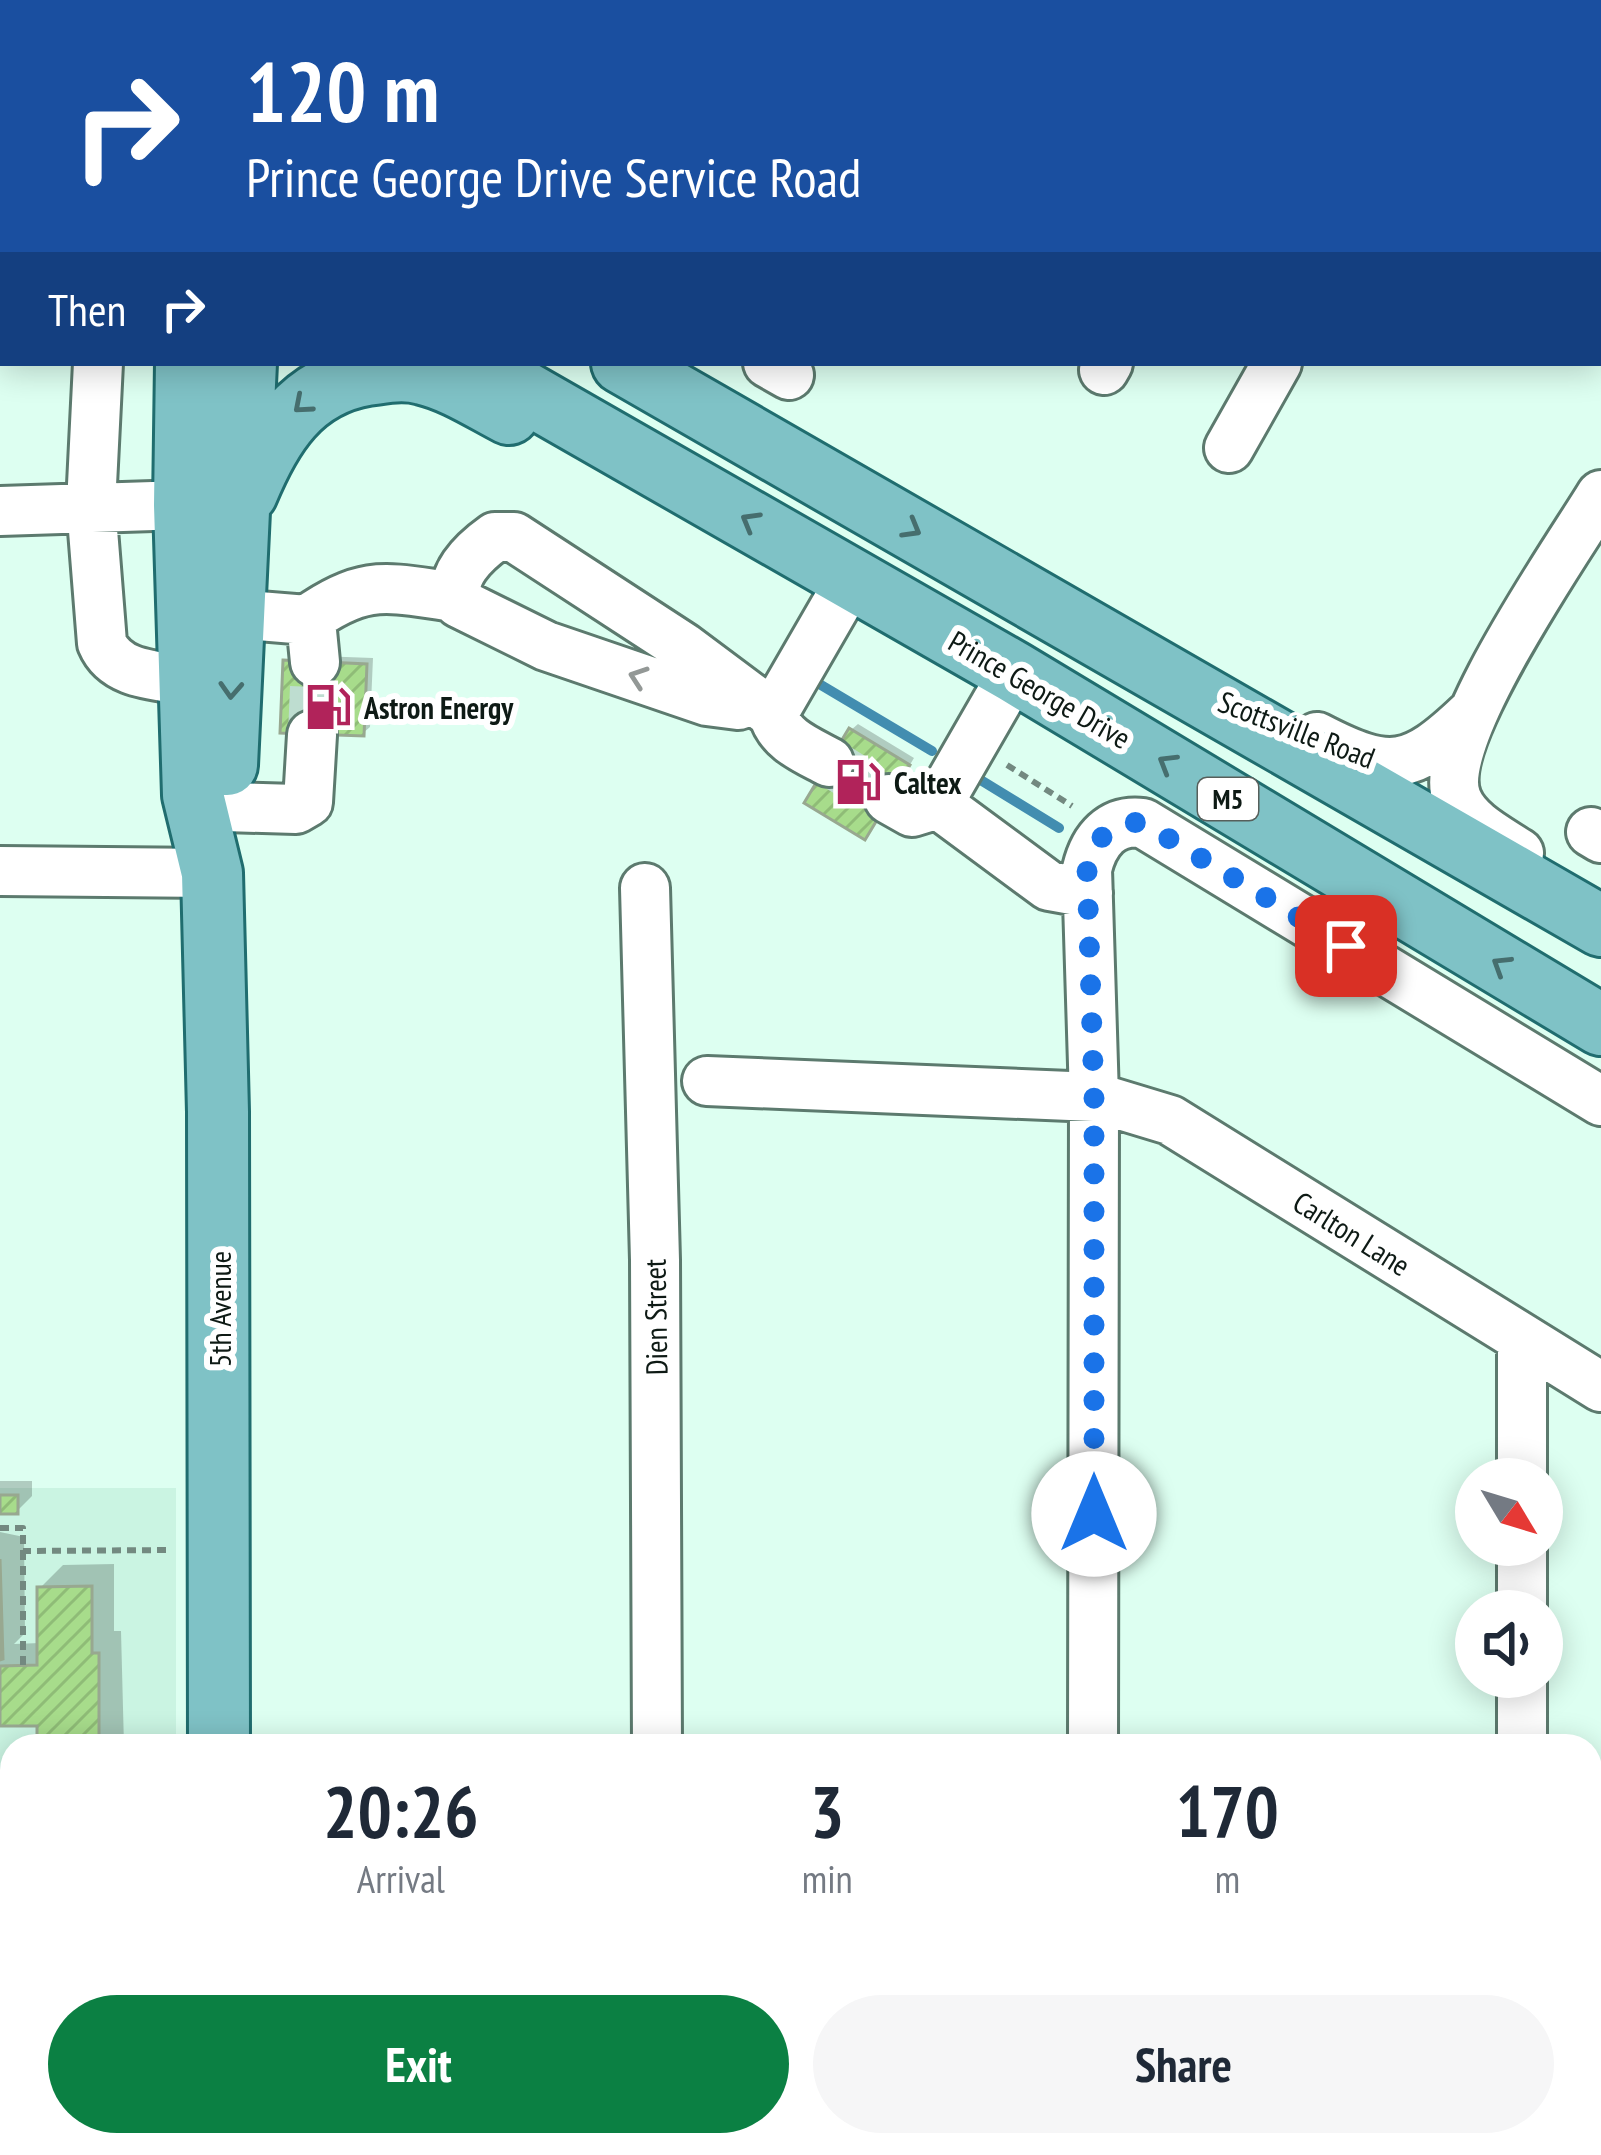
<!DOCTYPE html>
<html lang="en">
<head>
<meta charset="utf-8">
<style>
	body { margin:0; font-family:"PT Sans Narrow",sans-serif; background:#f6f6f7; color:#1f2937; height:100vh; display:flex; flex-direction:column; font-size:45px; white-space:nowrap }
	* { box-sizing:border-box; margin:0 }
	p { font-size:39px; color:#747a83 }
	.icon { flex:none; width:66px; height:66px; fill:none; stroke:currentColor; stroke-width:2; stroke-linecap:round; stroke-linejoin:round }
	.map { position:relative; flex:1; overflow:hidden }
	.panel { position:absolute; left:0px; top:1734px; width:1602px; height:423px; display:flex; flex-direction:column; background:#fff; border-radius:36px 36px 0 0; box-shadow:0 6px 30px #0003 }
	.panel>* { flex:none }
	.top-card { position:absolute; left:0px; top:0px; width:1602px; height:366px; box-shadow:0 6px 30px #0003; background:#1a4fa0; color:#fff; overflow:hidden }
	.needle { width:78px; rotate:128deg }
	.controls { position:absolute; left:1455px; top:1458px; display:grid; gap:24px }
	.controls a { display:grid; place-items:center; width:108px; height:108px; border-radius:50%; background:#fff; box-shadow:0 6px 30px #0003; font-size:60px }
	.pin { position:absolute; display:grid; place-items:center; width:102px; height:102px; color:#fff; margin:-51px; border-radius:24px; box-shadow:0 6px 18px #0006 }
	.me { position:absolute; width:132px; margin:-66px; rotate:0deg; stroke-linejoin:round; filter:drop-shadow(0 0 9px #0008) }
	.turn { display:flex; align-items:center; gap:42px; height:252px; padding:0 48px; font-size:54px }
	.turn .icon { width:156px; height:156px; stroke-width:2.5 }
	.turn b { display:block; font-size:84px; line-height:102px }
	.then { display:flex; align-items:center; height:114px; padding:0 48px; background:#0003; gap:24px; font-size:45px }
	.eta { display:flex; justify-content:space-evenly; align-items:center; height:204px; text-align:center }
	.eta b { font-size:72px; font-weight:600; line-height:84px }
	.button { display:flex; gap:24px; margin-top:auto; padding:24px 48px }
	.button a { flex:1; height:138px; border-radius:72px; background:#0b8043; color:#fff; font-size:48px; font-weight:600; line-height:138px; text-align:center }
	.button a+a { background:#f6f6f7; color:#1f2937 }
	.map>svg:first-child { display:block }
	.built { fill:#caf4e2 }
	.shadow { fill:#0003 }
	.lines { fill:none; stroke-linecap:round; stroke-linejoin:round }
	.stream { stroke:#428db0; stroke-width:10 }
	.building { fill:url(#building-hatch); stroke:#98a890; stroke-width:3 }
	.minor-tunnel { stroke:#beddd0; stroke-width:48; stroke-dasharray:48 24; stroke-linecap:butt }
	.minor-casing { stroke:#5c7a6e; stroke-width:54 }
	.major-casing { stroke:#206d6f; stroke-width:66 }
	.path { stroke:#738980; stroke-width:6; stroke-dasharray:9 6; stroke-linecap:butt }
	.minor { stroke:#fff; stroke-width:48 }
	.major { stroke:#7fc2c6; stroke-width:60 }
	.oneway { stroke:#466e6e }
	.oneway2 { stroke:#939896 }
	.route { stroke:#1a73e8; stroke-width:21; stroke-dasharray:0 37.8 }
	.labels { text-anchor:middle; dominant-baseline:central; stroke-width:12; stroke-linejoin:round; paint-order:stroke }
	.shield { fill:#fff; stroke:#565f5b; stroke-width:3 }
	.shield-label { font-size:27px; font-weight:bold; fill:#0e1a15 }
	.street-label { font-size:30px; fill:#0e1a15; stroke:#fff }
	.poi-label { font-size:30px; font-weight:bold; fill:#0e1a15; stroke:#fff; text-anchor:start }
</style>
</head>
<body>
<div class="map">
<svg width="1601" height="2155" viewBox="0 0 1601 2155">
	<defs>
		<pattern id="building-hatch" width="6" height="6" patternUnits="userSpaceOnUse" patternTransform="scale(3)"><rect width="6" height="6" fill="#a7dc8b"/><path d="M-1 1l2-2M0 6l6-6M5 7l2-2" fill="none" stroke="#8fbc77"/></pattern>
	</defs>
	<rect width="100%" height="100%" fill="#ddfff1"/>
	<!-- built -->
	<path class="built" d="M0,1488H176V1746H12V2109H0Z"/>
	<!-- shadow -->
	<path class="shadow" d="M292,655L373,658L370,727L363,733L285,662Z
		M858,724L914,758L871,830L851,730Z
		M0,1481H32V1496L17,1511H0Z
		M0,1532L24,1537L25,1633L14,1644L40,1643V1588L63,1565L114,1564V1631H121L124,1746H40V1723H0Z
		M0,1860H12V1940H0Z"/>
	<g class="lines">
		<!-- stream -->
		<path class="stream" d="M821,685L932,751
			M979,779L1059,828"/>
	</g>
	<!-- building -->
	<path class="building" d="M283,660L367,664L364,736L280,733Z
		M849,728L910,765L865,840L804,803Z
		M0,1495H18V1514H0Z
		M0,1559L3,1659L0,1660Z
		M92,1586V1653H99V1746H37V1726H0V1666L37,1665V1587Z
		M4,1772H12V1833H4Z
		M0,1882H12V1943H0Z"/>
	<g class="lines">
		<!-- minor-tunnel -->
		<path class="minor-tunnel" d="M312,735L315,662
			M829,762L889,799"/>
		<defs>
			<path id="minor" d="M1013,0L1019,3
				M510,3L512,0
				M1204,3L1205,0
				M1599,294L1601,296
				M98,363L91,505L102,643C116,676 157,675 189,681
				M768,363L789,375
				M1104,370L1108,363
				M1229,448L1277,363
				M0,511L184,505
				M235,614L307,620L312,631L315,662
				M307,620C366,578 387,588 455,597
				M746,695L738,705L707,701L546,646L459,603C447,577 474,552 495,537H514L683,647L773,714
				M1317,737C1390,775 1411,771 1470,715
				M829,762C807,750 780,740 773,714L851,579
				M889,799L912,812L938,804L1014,672
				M938,804L1049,886L1088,893
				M225,807L296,809L308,802L312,735
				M1591,832L1601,838
				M1519,853C1498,839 1467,824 1457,799C1433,741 1567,551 1601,495
				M0,871L212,873
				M645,888L655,1260L657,1746
				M707,1081L1094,1097L1170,1120L1601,1387
				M1522,1339V1479
				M1522,1545V1611
				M1522,1677V1746
				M1093,1746L1094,1097L1087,869C1094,840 1111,819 1143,823L1601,1101
				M658,2145V2155
				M1522,2145V2155
				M1093,2155V2145"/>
			<path id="major" d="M0,0L5,3
				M181,3L182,0
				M249,3V0
				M0,83L3,85
				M186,363L184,505L193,795L212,873L218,1112L219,1746
				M474,363L1014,672L1601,1025
				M622,363L1601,926
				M247,493C271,435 301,386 367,375C386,372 405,369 423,374C453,381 482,400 509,414
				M227,765L246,363
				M219,2155V2145"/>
		</defs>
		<!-- minor casing -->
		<use href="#minor" class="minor-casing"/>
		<!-- major casing -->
		<use href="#major" class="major-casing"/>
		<!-- path -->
		<path class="path" d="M1007,765L1072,806
			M0,1528H23V1551L172,1550
			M23,1551V1665"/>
		<!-- minor -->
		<use href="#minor" class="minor"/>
		<!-- major -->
		<use href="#major" class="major"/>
	</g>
	<!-- one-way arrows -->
	<defs><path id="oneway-chevron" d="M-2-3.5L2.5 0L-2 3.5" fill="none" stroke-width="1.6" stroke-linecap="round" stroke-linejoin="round" transform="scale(3)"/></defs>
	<g class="oneway">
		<use href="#oneway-chevron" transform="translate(302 405) rotate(139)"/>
		<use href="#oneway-chevron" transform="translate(750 521) rotate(-150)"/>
		<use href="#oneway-chevron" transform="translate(912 529) rotate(30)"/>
		<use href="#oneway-chevron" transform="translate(231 690) rotate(93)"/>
		<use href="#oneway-chevron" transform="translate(1167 763) rotate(-149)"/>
		<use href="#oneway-chevron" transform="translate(1501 965) rotate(-148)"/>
	</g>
	<use class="oneway2" href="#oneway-chevron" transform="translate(638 677) rotate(-161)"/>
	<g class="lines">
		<!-- route -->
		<path class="route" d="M1094,1514V1097L1087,869C1094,840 1111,819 1143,823L1346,946"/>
	</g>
	<!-- icons -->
	<defs>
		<symbol id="fuel-bare" viewBox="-9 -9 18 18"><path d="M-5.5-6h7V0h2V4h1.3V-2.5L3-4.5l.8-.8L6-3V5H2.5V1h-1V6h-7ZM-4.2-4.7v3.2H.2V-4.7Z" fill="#b1235a" stroke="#fff" stroke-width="2.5" paint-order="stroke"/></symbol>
	</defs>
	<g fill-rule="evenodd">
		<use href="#fuel-bare" x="295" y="674" width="66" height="66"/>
		<use href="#fuel-bare" x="825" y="749" width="66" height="66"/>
	</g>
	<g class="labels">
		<!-- shield labels -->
		<rect class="shield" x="1198" y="778" width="60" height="42" rx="9"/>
		<g class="shield-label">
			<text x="1228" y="799">M5</text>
		</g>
		<!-- street labels -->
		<g class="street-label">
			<text transform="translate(1040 689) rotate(30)">Prince George Drive</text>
			<text transform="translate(1297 729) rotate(21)">Scottsville Road</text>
			<text transform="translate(1352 1233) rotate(32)">Carlton Lane</text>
			<text transform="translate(219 1309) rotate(-90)">5th Avenue</text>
			<text transform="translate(655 1317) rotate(-91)">Dien Street</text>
		</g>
		<!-- poi labels -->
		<g class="poi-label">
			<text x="364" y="707">Astron Energy</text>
			<text x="894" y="782">Caltex</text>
		</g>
	</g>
</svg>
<div class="controls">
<a><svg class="needle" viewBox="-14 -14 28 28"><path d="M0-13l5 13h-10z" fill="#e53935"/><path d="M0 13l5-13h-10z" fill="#747a83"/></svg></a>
<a><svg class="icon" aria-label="sound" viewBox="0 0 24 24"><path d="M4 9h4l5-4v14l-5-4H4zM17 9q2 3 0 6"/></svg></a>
</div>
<div class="pin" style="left:1346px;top:946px;background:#d93025"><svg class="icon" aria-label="arrive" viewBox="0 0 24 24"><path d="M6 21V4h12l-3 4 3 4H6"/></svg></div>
<svg class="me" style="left:1094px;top:1514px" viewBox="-20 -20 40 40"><circle r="19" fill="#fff"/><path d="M0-13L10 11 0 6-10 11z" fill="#1a73e8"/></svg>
<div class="top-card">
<div class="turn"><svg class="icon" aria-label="right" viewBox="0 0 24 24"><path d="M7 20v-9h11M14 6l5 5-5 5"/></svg><div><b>120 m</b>Prince George Drive Service Road</div></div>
<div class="then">Then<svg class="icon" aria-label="right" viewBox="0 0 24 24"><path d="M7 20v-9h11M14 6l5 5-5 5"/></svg></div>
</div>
<section class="panel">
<div class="eta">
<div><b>20:26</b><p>Arrival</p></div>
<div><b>3</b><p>min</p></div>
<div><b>170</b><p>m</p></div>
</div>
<div class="button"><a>Exit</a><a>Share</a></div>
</section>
</div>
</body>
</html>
